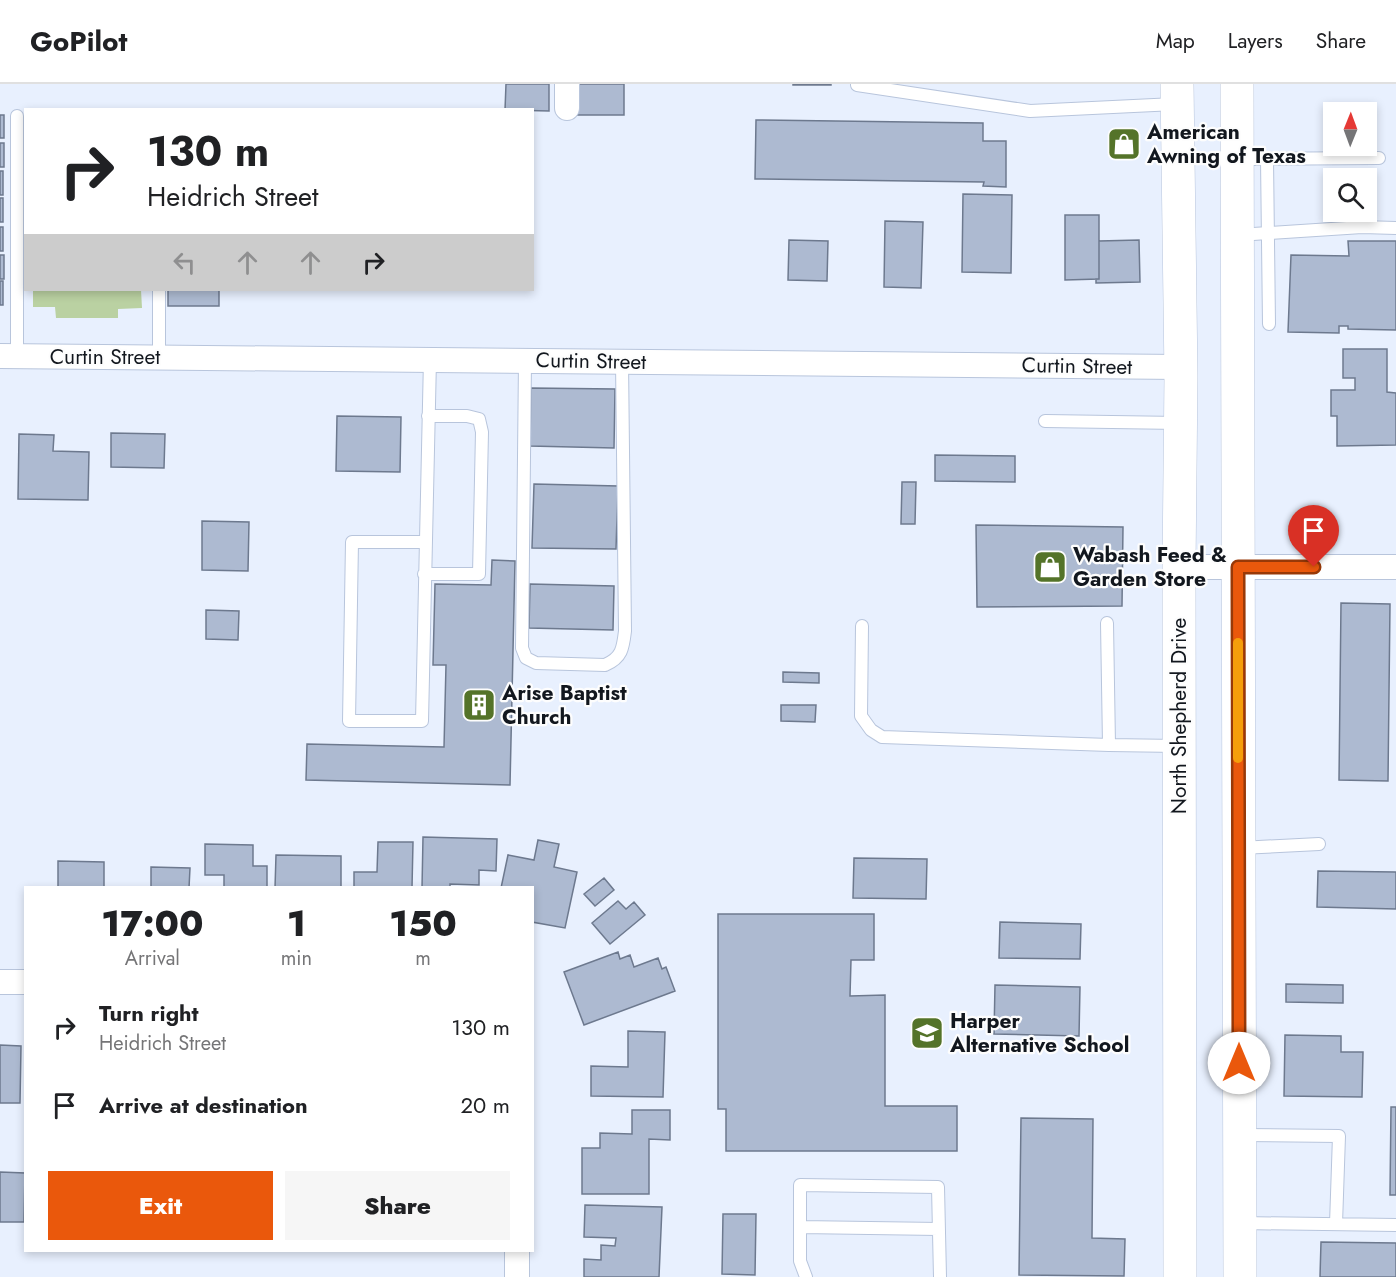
<!DOCTYPE html>
<html lang="en">
<head>
<meta charset="utf-8">
<style>
	body { margin:0; font-family:Jost,sans-serif; background:#f6f6f6; color:#202124; height:100vh; display:flex; flex-direction:column; font-size:22px; white-space:nowrap }
	* { box-sizing:border-box; margin:0 }
	p { font-size:20px; color:#757577 }
	.icon { flex:none; width:33px; height:33px; fill:none; stroke:currentColor; stroke-width:2; stroke-linecap:round; stroke-linejoin:round }
	.map { position:relative; flex:1; overflow:hidden }
	.panel { position:absolute; left:24px; top:802px; width:510px; height:366px; display:flex; flex-direction:column; background:#fff; border-radius:0px; box-shadow:0 3px 9px #0003 }
	.panel>* { flex:none }
	.hud { position:absolute; left:24px; top:24px; width:510px; height:183px; border-radius:0px; box-shadow:0 3px 9px #0003; background:#fff; color:#202124; overflow:hidden }
	.needle { width:39px; rotate:1deg }
	.buttons { position:absolute; left:1323px; top:18px; display:grid; gap:12px }
	.buttons a { display:grid; place-items:center; width:54px; height:54px; border-radius:0px; background:#fff; box-shadow:0 3px 9px #0003; font-size:30px }
	.pin { position:absolute; display:grid; place-items:center; width:51px; height:51px; color:#fff; margin:-62px -26px; border-radius:50% 50% 50% 0; rotate:-45deg; box-shadow:0 0 6px #0007 }
	.pin .icon { rotate:45deg }
	.me { position:absolute; width:66px; margin:-33px; rotate:0deg; stroke-linejoin:round; filter:drop-shadow(0 0 4px #0008) }
	.turn { display:flex; align-items:center; gap:21px; height:126px; padding:0 24px; font-size:27px }
	.turn .icon { width:78px; height:78px; stroke-width:2.5 }
	.turn b { display:block; font-size:42px; line-height:51px }
	.lanes { display:flex; align-items:center; height:57px; padding:0 24px; background:#0003; justify-content:center; gap:30px; direction:ltr }
	.lanes .off { opacity:.35 }
	.eta { display:flex; justify-content:space-evenly; align-items:center; height:102px; text-align:center }
	.eta b { font-size:36px; font-weight:800; line-height:42px }
	.button { display:flex; gap:12px; margin-top:auto; padding:12px 24px }
	.button a { flex:1; height:69px; border-radius:0px; background:#ea580c; color:#fff; font-size:24px; font-weight:800; line-height:69px; text-align:center }
	.button a+a { background:#f6f6f6; color:#202124 }
	ul { padding:0; list-style:none }
	li { display:flex; align-items:center; gap:18px; height:78px; padding:0 24px }
	li div { flex:1 }
	li b { display:block; font-size:22px }
	li em { font-style:normal }
	header { display:flex; align-items:center; gap:36px; box-sizing:border-box; height:84px; padding:0 30px; background:#fff; border-bottom:2px solid #e0e0e0 }
	header strong { font-size:28px }
	nav { display:flex; gap:33px; margin-inline-start:auto; font-size:21px }
	.map>svg:first-child { display:block }
	.green { fill:#bad1a2 }
	.building { fill:#adbad1; stroke:#6d798e; stroke-width:1.5 }
	.lines { fill:none; stroke-linecap:round; stroke-linejoin:round }
	.lane-casing { stroke:#b8c5dc; stroke-width:14 }
	.street-casing { stroke:#b8c5dc; stroke-width:26 }
	.primary-casing { stroke:#b8c5dc; stroke-width:34 }
	.lane { stroke:#fff; stroke-width:12 }
	.street { stroke:#fff; stroke-width:24 }
	.primary { stroke:#fff; stroke-width:33 }
	.route-casing { stroke:#983908; stroke-width:15 }
	.route { stroke:#ea580c; stroke-width:10 }
	.slow { stroke:#f59e0b; stroke-width:10 }
	.labels { text-anchor:middle; dominant-baseline:central; stroke-width:4.5; stroke-linejoin:round; paint-order:stroke }
	.poi-label { font-size:21px; font-weight:bold; fill:#12171e; stroke:#fdfdfd; text-anchor:start }
	.street-label { font-size:21px; fill:#12171e; stroke:#fdfdfd }
</style>
</head>
<body>
<header>
<strong>GoPilot</strong>
<nav><a>Map</a><a>Layers</a><a>Share</a></nav>
</header>
<div class="map">
<svg width="1396" height="1193" viewBox="0 0 1396 1193">
	<rect width="100%" height="100%" fill="#e8f0fe"/>
	<!-- green -->
	<path class="green" d="M33,206H141L142,224L118,225V234H56L55,223H33Z"/>
	<!-- building -->
	<path class="building" d="M506,0H549V27L505,26Z
		M577,0H624V31H577Z
		M793,0H831V1H793Z
		M0,31H4V54H0Z
		M756,36L983,39V57H1006V103L983,102L984,98L755,95Z
		M0,59H4V83H0Z
		M0,87H3V111H0Z
		M963,110L1012,111L1011,189L962,188Z
		M0,114H3V138H0Z
		M1065,131H1099V195L1065,196Z
		M885,137L923,138L921,204L884,203Z
		M0,143H3V167H0Z
		M789,156L828,157L827,197L788,196Z
		M1139,156L1140,198L1096,199V195H1099V157Z
		M1348,157H1396V246L1348,245V242H1339V249L1288,248L1291,171L1349,172Z
		M0,171H4V195H0Z
		M0,197H3V221H0Z
		M168,206H219V222H168Z
		M1343,265H1387V308L1396,309V361L1337,362V332H1331V306H1355V294H1343Z
		M531,304L615,305L614,364L530,362Z
		M337,332L401,333L400,388L336,387Z
		M111,349L165,350L164,384L111,383Z
		M19,350L54,351L53,367L89,368L88,416L18,415Z
		M935,371L1015,372V398L935,397Z
		M902,398H916L915,440H901Z
		M534,400L618,402L616,465L532,464Z
		M202,437L249,438L248,487L202,486Z
		M976,441L1123,443L1122,522L977,523Z
		M492,476L515,477L510,701L306,696L307,660L444,663L446,581H433L435,500L491,501Z
		M530,500L614,502L613,546L529,544Z
		M1341,519L1390,520L1388,697L1339,696Z
		M206,526L239,527L238,556L206,555Z
		M783,588L819,589V599L783,598Z
		M781,621H816L815,638L781,637Z
		M423,753L497,755L496,787L479,786V801L450,800V804H422Z
		M538,756L559,760L554,783L577,788L565,844L532,838V804H501L508,771L534,776Z
		M378,758H413L412,804H354V788H377Z
		M205,760L253,761V782H267V804H224V791H205Z
		M276,771L341,772V804H275Z
		M854,774L927,775L926,815L853,814Z
		M58,777L104,778V804H58Z
		M151,783L190,784L189,804H151Z
		M1318,787L1396,788V825L1317,823Z
		M604,794L614,806L595,822L584,810Z
		M618,817L626,825L634,818L645,831L610,860L592,839Z
		M718,830H874V876H851L850,912L885,911V1022H957V1067H726V1025H718Z
		M1000,838L1081,840L1080,875L999,874Z
		M618,868L620,875L630,871L634,883L658,874L662,885L666,883L675,907L584,941L564,888Z
		M1286,900L1343,901V919L1286,918Z
		M995,901L1080,903L1079,952L994,950Z
		M628,947L665,948L663,1013L591,1012V982L628,983Z
		M1285,951L1341,952V968H1363L1362,1013L1284,1012Z
		M0,961L21,962L20,1019H0Z
		M1391,1023H1396V1111H1390Z
		M632,1026H670V1056L649,1055V1110H582V1064H600V1049L632,1050Z
		M1021,1034L1093,1035L1092,1154L1125,1155L1124,1192L1019,1191Z
		M0,1088L25,1089L24,1138H0Z
		M585,1121L662,1123L659,1193H584V1175L601,1176V1161L615,1162L616,1154L584,1153Z
		M723,1130H756L755,1191L722,1190Z
		M1321,1158L1396,1159V1193H1320Z"/>
	<g class="lines">
		<defs>
			<path id="lane" d="M857,1L1030,27L1175,20
				M17,32V272
				M1238,75L1379,74
				M1267,75L1269,240
				M1238,151L1362,143L1396,144
				M159,206V273
				M525,277L522,564L526,574L536,579L605,581C622,574 623,564 625,547L622,277
				M1045,337L1179,339
				M424,458H352L349,637H422L430,275
				M424,490H479L482,348L479,335L467,332H428
				M1107,539L1109,661L1178,662
				M862,542L861,632L871,646L882,653L1109,661
				M1240,764L1319,760
				M1240,1051L1339,1052L1336,1140
				M1241,1139L1396,1141
				M800,1143L939,1145
				M806,1193L800,1177V1101L938,1103L940,1193"/>
			<path id="street" d="M567,24V0
				M0,272L1181,283
				M1179,483H1396
				M0,898H26
				M517,1167V1193"/>
			<path id="primary" d="M1177,0L1181,292L1179,483L1180,1193
				M1237,0L1240,1193"/>
		</defs>
		<!-- lane casing -->
		<use href="#lane" class="lane-casing"/>
		<!-- street casing -->
		<use href="#street" class="street-casing"/>
		<!-- primary casing -->
		<use href="#primary" class="primary-casing"/>
		<!-- lane -->
		<use href="#lane" class="lane"/>
		<!-- street -->
		<use href="#street" class="street"/>
		<!-- primary -->
		<use href="#primary" class="primary"/>
	</g>
	<g class="lines">
		<defs>
			<path id="route" d="M1239,979L1238,483H1314"/>
		</defs>
		<!-- route casing -->
		<use href="#route" class="route-casing"/>
		<!-- route -->
		<use href="#route" class="route"/>
		<!-- slow -->
		<path class="slow" d="M1238,559V674"/>
	</g>
	<!-- icons -->
	<defs>
		<symbol id="shop-square" viewBox="-11 -11 22 22"><rect x="-9" y="-9" width="18" height="18" rx="4" fill="#547329" stroke="#fdfdfd"/><path d="M-5-2.5h2.3a2.7 3.5 0 0 1 5.4 0H5L5.5 6h-11ZM-1.5-2.5h3a1.5 2.3 0 0 0-3 0Z" fill="#fff"/></symbol>
		<symbol id="building-square" viewBox="-11 -11 22 22"><rect x="-9" y="-9" width="18" height="18" rx="4" fill="#547329" stroke="#fdfdfd"/><path d="M-4-6H4V6H1V3H-1V6H-4ZM-2.5-4.3h1.7v1.8h-1.7ZM.8-4.3h1.7v1.8H.8ZM-2.5-1h1.7V.8h-1.7ZM.8-1h1.7V.8H.8Z" fill="#fff"/></symbol>
		<symbol id="school-square" viewBox="-11 -11 22 22"><rect x="-9" y="-9" width="18" height="18" rx="4" fill="#547329" stroke="#fdfdfd"/><path d="M0-5L7-2L0 1L-7-2ZM-4 1L0 2.5L4 1V4Q0 6-4 4Z" fill="#fff"/></symbol>
	</defs>
	<g fill-rule="evenodd">
		<use href="#shop-square" x="1105" y="41" width="38" height="38"/>
		<use href="#shop-square" x="1031" y="464" width="38" height="38"/>
		<use href="#building-square" x="460" y="602" width="38" height="38"/>
		<use href="#school-square" x="908" y="930" width="38" height="38"/>
	</g>
	<g class="labels">
		<!-- poi labels -->
		<g class="poi-label">
			<text x="1147" y="48">American<tspan x="1147" dy="24">Awning of Texas</tspan></text>
			<text x="1073" y="471">Wabash Feed &amp;<tspan x="1073" dy="24">Garden Store</tspan></text>
			<text x="502" y="609">Arise Baptist<tspan x="502" dy="24">Church</tspan></text>
			<text x="950" y="937">Harper<tspan x="950" dy="24">Alternative School</tspan></text>
		</g>
		<!-- street labels -->
		<g class="street-label">
			<text x="105" y="273">Curtin Street</text>
			<text transform="translate(591 277) rotate(1)">Curtin Street</text>
			<text transform="translate(1077 282) rotate(1)">Curtin Street</text>
			<text transform="translate(1179 632) rotate(-90)">North Shepherd Drive</text>
		</g>
	</g>
</svg>
<div class="buttons">
<a><svg class="needle" viewBox="-14 -14 28 28"><path d="M0-13l5 13h-10z" fill="#e53935"/><path d="M0 13l5-13h-10z" fill="#757577"/></svg></a>
<a><svg class="icon" aria-label="search" viewBox="0 0 24 24"><circle cx="10" cy="10" r="6"/><path d="M15 15l6 6"/></svg></a>
</div>
<div class="pin" style="left:1314px;top:483px;background:#d93025"><svg class="icon" aria-label="arrive" viewBox="0 0 24 24"><path d="M6 21V4h12l-3 4 3 4H6"/></svg></div>
<svg class="me" style="left:1239px;top:979px" viewBox="-20 -20 40 40"><circle r="19" fill="#fff"/><path d="M0-13L10 11 0 6-10 11z" fill="#ea580c"/></svg>
<div class="hud">
<div class="turn"><svg class="icon" aria-label="right" viewBox="0 0 24 24"><path d="M7 20v-9h11M14 6l5 5-5 5"/></svg><div><b>130 m</b>Heidrich Street</div></div>
<div class="lanes"><svg class="icon off" aria-label="left" viewBox="0 0 24 24"><path d="M17 20v-9H6M10 6l-5 5 5 5"/></svg><svg class="icon off" aria-label="ahead" viewBox="0 0 24 24"><path d="M12 20V5M6 11l6-6 6 6"/></svg><svg class="icon off" aria-label="ahead" viewBox="0 0 24 24"><path d="M12 20V5M6 11l6-6 6 6"/></svg><svg class="icon" aria-label="right" viewBox="0 0 24 24"><path d="M7 20v-9h11M14 6l5 5-5 5"/></svg></div>
</div>
<section class="panel">
<div class="eta">
<div><b>17:00</b><p>Arrival</p></div>
<div><b>1</b><p>min</p></div>
<div><b>150</b><p>m</p></div>
</div>
<ul>
<li><svg class="icon" aria-label="right" viewBox="0 0 24 24"><path d="M7 20v-9h11M14 6l5 5-5 5"/></svg><div><b>Turn right</b><p>Heidrich Street</p></div><em>130 m</em></li>
<li><svg class="icon" aria-label="arrive" viewBox="0 0 24 24"><path d="M6 21V4h12l-3 4 3 4H6"/></svg><div><b>Arrive at destination</b></div><em>20 m</em></li>
</ul>
<div class="button"><a>Exit</a><a>Share</a></div>
</section>
</div>
</body>
</html>
